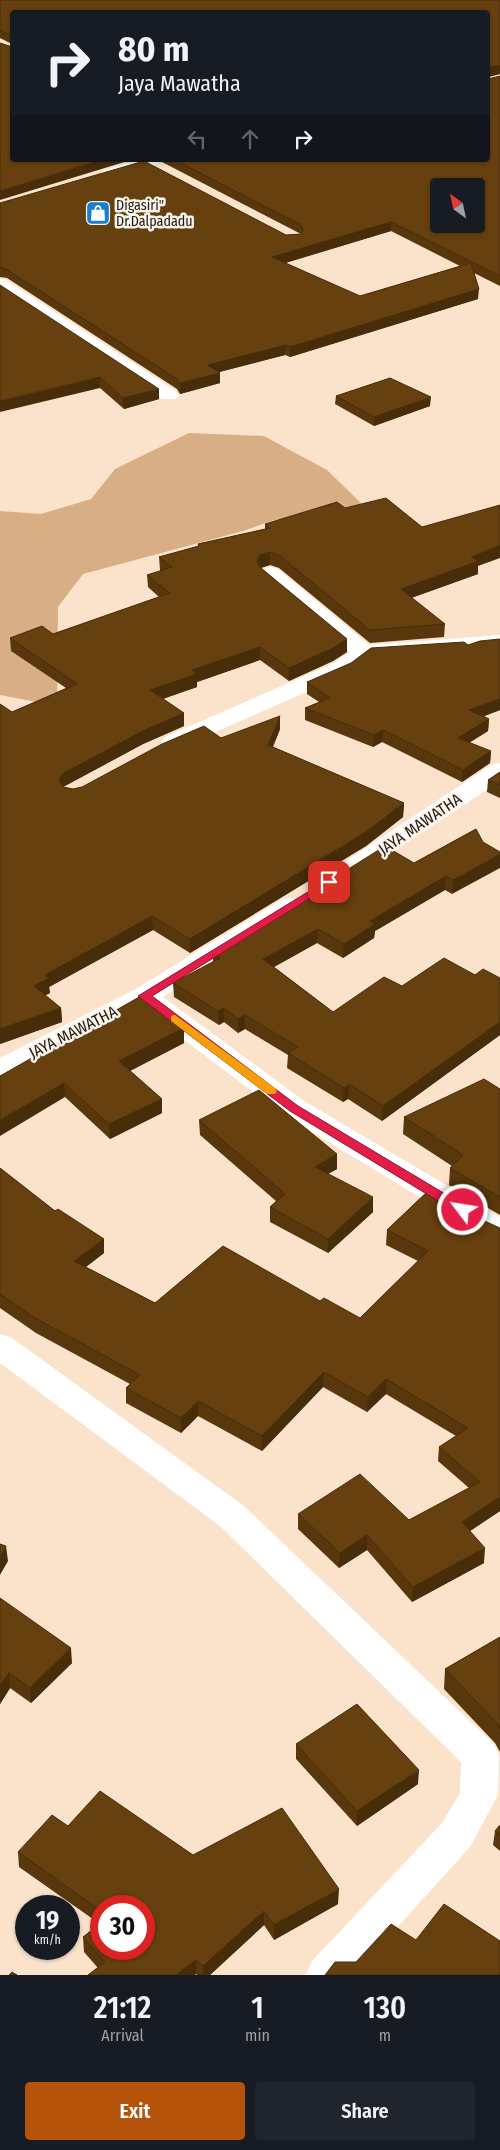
<!DOCTYPE html>
<html lang="en">
<head>
<meta charset="utf-8">
<style>
	body { margin:0; font-family:"Fira Sans Condensed",sans-serif; background:#20242c; color:#f1f3f6; height:100vh; display:flex; flex-direction:column; font-size:19px; white-space:nowrap }
	* { box-sizing:border-box; margin:0 }
	p { font-size:16px; color:#9ea1a6 }
	.icon { flex:none; width:28px; height:28px; fill:none; stroke:currentColor; stroke-width:2; stroke-linecap:round; stroke-linejoin:round }
	.map { position:relative; height:1975px; overflow:hidden }
	.sheet { display:flex; flex-direction:column; background:#171b24; flex:1 }
	.sheet>* { flex:none }
	.hud { position:absolute; left:10px; top:10px; width:480px; height:152px; border-radius:5px; box-shadow:0 1px 4px #0004; background:#171b24; color:#f1f3f6; overflow:hidden }
	.needle { width:32px; rotate:327deg }
	.fabs { position:absolute; left:430px; top:178px; display:grid; gap:10px }
	.fabs a { display:grid; place-items:center; width:55px; height:55px; border-radius:5px; background:#171b24; box-shadow:0 1px 4px #0004; font-size:25px }
	.speed { position:absolute; left:15px; top:1895px; display:flex; gap:10px; font-size:25px; font-weight:700; text-align:center }
	.speed>* { display:grid; place-content:center; width:65px; height:65px; border-radius:50%; background:#171b24; box-shadow:0 1px 4px #0004; line-height:1 }
	.speed small { font-size:12px; font-weight:400 }
	.speed .limit { border:8px solid #d22; background:#fff; color:#111 }
	.pin { position:absolute; display:grid; place-items:center; width:42px; height:42px; color:#fff; margin:-21px; border-radius:10px; box-shadow:0 2px 8px #0006 }
	.me { position:absolute; width:55px; margin:-28px; rotate:301deg; stroke-linejoin:round; filter:drop-shadow(0 0 4px #0008) }
	.turn { display:flex; align-items:center; gap:18px; height:105px; padding:0 25px; font-size:22px }
	.turn .icon { width:65px; height:65px; stroke-width:2.5 }
	.turn b { display:block; font-size:35px; line-height:42px }
	.lanes { display:flex; align-items:center; height:48px; padding:0 25px; background:#0003; justify-content:center; gap:25px; direction:ltr }
	.lanes .off { opacity:.35 }
	.eta { display:flex; justify-content:space-evenly; align-items:center; height:85px; text-align:center }
	.eta b { font-size:30px; font-weight:600; line-height:35px }
	.button { display:flex; gap:10px; margin-top:auto; padding:10px 25px }
	.button a { flex:1; height:58px; border-radius:5px; background:#b45309; color:#fff; font-size:20px; font-weight:600; line-height:58px; text-align:center }
	.button a+a { background:#20242c; color:#f1f3f6 }
	.map>svg:first-child { display:block }
	.green { fill:#d8af84 }
	.lines { fill:none; stroke-linecap:round; stroke-linejoin:round }
	.street { fill:#fff; fill-rule:evenodd }
	.wall { fill:#58370c; fill-rule:evenodd }
	.shaded-wall { fill:#472d0a }
	.building { fill:#66400e; stroke:#472d0a; fill-rule:evenodd }
	.route { fill:#e11d48; stroke:#92132f }
	.slow { fill:#f59e0b }
	.labels { text-anchor:middle; dominant-baseline:central; stroke-width:5; stroke-linejoin:round; paint-order:stroke }
	.far-poi-label { font-size:14px; fill:#21170c; stroke:#faf4ee; text-anchor:start }
	.street-label { font-size:16px; fill:#21170c; stroke:#faf4ee }
</style>
</head>
<body>
<div class="map">
<svg width="500" height="1975" viewBox="0 0 500 1975">
	<rect width="100%" height="100%" fill="#fbe3cb"/>
	<!-- green -->
	<path class="green" d="M189,433L264,436L327,470L365,507L337,515L274,520L243,531L83,574L58,607L57,706L0,695V511L41,514L91,499L115,469Z"/>
	<g class="lines">
		<!-- street -->
		<path class="street" d="M137,160H161L159,163L109,179L101,174L103,171Z
			M0,279L6,280L176,391L179,395L176,399H162L0,292Z
			M270,567L278,569L369,645L500,635V649L370,658L350,673L181,747L173,749L165,747L161,742L165,737L334,663L350,652L262,579L259,574L262,569Z
			M500,763V781L364,871L355,874L346,871L342,866L346,861L491,765Z
			M290,898L299,900L303,906L299,912L163,997L304,1101L500,1217V1241L469,1227L284,1115L142,1008L10,1077L0,1079V1058L134,990L281,900Z
			M0,1334L12,1338L244,1506L494,1744L499,1756L498,1795L470,1847L354,1975H306L312,1961L442,1823L460,1793L461,1762L220,1526L0,1363Z"/>
	</g>
	<!-- wall -->
	<path class="wall" d="M0,0H500V74L488,77L12,12V44L0,38Z
		M500,76V286L474,273L478,299L290,357L285,355L219,372L220,383L180,394L177,389L7,278L0,277V203L286,235L301,234L162,162L161,160H488ZM391,231L460,266L360,296L285,263Z
		M0,285L159,399L124,409L100,388Z
		M336,396L430,406L374,426L335,404Z
		M345,508L422,527L478,566V574L411,598L445,624L444,637L370,643L279,568L270,565L261,568L347,652L333,661L289,681L260,660L197,682V687L163,699L184,713V726L143,744L63,787L73,789L82,787L221,738L280,729L273,747L404,803L403,817L366,846L190,953L153,930L49,987L50,993L45,995L61,1008L62,1022L0,1044L12,712L66,688L11,651L10,638L53,634L159,597L148,587L147,575L161,571L160,570L159,557L198,546V544L265,529V524Z
		M500,639V710L484,716L489,719L488,731L469,743L491,751L490,763L462,782L382,742L373,747L305,720V708L319,702L307,694V682L468,645Z
		M500,772V798L487,792L488,780Z
		M476,829L452,894L445,890L375,931L374,938L343,958L317,943L274,967L333,1012L402,986L475,975L500,978V1035L382,1121L348,1099L343,1102L287,1068L288,1055L245,1029L238,1033L224,1022L219,1025L174,997L173,983L213,962V954L414,863Z
		M184,1028V1043L130,1071L162,1099V1113L110,1139L65,1097L0,1076Z
		M500,1089V1215L449,1185L450,1168L452,1166L403,1134L404,1117Z
		M199,1120L337,1154V1169L328,1174L373,1212L328,1253L270,1222V1207L276,1201L200,1135Z
		M0,1168L55,1211L104,1239V1253L86,1267L155,1303L320,1301L360,1318L418,1261L386,1245L387,1230L429,1190L500,1511L470,1531L484,1563L412,1602L367,1550L339,1568L298,1529V1514L409,1520L469,1488L438,1461L439,1447L456,1436L386,1394L367,1412L323,1387L262,1451L198,1416L181,1433L126,1403V1388L130,1384L36,1333L0,1308Z
		M0,1598L72,1663L31,1703L10,1688L0,1704Z
		M500,1637V1752L495,1743L444,1689L445,1669Z
		M296,1744L418,1784L357,1826L296,1759Z
		M500,1825V1851L493,1845L495,1831Z
		M68,1826L193,1855L338,1904L274,1940L264,1925L210,1975H197L196,1974L98,1968L84,1952L83,1937L100,1924L19,1867L18,1852ZM101,1906L144,1949H101Z"/>
	<!-- shaded-wall -->
	<path class="shaded-wall" d="M500,65V74L488,77V68Z
		M101,160H131L0,200V191Z
		M391,222V231L272,267V257Z
		M479,289L478,299L290,357V347Z
		M286,345L285,355L208,375V365Z
		M220,373V383L180,394V383Z
		M100,377V388L0,412V401Z
		M159,389V399L124,409L123,398Z
		M431,397L430,406L374,426V417Z
		M500,545V558L478,566V574L400,602L401,589L471,557Z
		M270,552V565L260,568L257,562L260,555Z
		M347,639V652L333,661L289,681V668Z
		M260,647V660L197,682V687L150,703V690L192,670Z
		M500,699V710L469,722V710Z
		M184,713V726L143,744L63,787L59,781L62,774L143,731Z
		M280,716V729L268,758V745Z
		M489,719L488,731L457,750L458,738Z
		M383,730L382,742L373,747L374,735Z
		M491,751L490,763L462,782L463,770Z
		M404,803L403,817L366,846L190,953V939Z
		M500,854V868L452,894L453,880Z
		M446,876L445,890L375,931L374,938L343,958L344,944L370,921Z
		M152,916L153,930L49,987L50,993L35,1001L34,986L45,975Z
		M318,929L317,943L263,973V959Z
		M61,1008L62,1022L0,1044V1029Z
		M224,1008V1022L219,1025L218,1011Z
		M245,1015V1029L238,1033V1019Z
		M500,1022V1035L382,1121L383,1106Z
		M184,1028V1043L120,1076L119,1061Z
		M64,1083L65,1097L0,1136V1120Z
		M349,1084L348,1099L343,1102L344,1088Z
		M162,1099V1113L110,1139L109,1124Z
		M337,1154V1169L314,1181L315,1167Z
		M373,1197V1212L328,1253V1239Z
		M104,1239V1253L75,1275L74,1261Z
		M324,1372L323,1387L262,1451V1436Z
		M386,1379V1394L367,1412L368,1397Z
		M198,1401V1416L181,1433V1418Z
		M500,1497V1511L461,1537L462,1522Z
		M367,1535V1550L339,1568L340,1553Z
		M6,1546L8,1561L0,1575V1557Z
		M485,1548L484,1563L412,1602L413,1587Z
		M71,1648L72,1663L31,1703L30,1688Z
		M9,1673L10,1688L0,1704V1686Z
		M419,1770L418,1784L357,1826V1811Z
		M339,1889L338,1904L274,1940V1925Z
		M264,1911V1925L210,1975H203V1966Z
		M196,1960V1974L195,1975H176Z"/>
	<!-- building -->
	<path class="building" d="M0,0H500V65L488,68V12H12V36L0,30Z
		M0,43L12,47V160H101L0,191Z
		M500,76V276L391,222L272,257L360,296L471,263L479,289L290,347L286,345L208,365L220,373L180,383L177,379L6,269L0,267V203L144,161L286,235L301,234L303,229L301,225L175,160H488V79ZM439,186H476V224H439Z
		M0,285L159,389L123,398L100,377L0,401Z
		M390,378L431,397L374,417L336,396Z
		M386,498L422,527L500,505V545L471,557L479,561L401,589L445,624L370,630L279,555L270,552L260,555L257,562L261,568L347,639L333,648L289,668L260,647L192,670L197,674L150,690L184,713L143,731L62,774L59,781L63,787L73,789L82,787L162,744L204,726L221,738L280,716L268,745L404,803L366,832L190,939L152,916L45,975L49,978L34,986L61,1008L0,1029V704L12,712L77,684L10,638L42,626L53,634L170,593L147,575L172,567L159,557L199,546L198,544L270,528L265,524L337,502L345,508Z
		M500,639V699L469,710L489,719L458,738L491,751L463,770L383,730L374,735L305,708L330,698L307,682L351,663L371,648L464,642L468,645L480,641Z
		M500,772V785L488,780Z
		M476,829L483,842L500,852V854L453,880L446,876L370,921L375,924L344,944L318,929L263,959L333,1012L384,977L402,986L444,958L475,975L483,969L500,978V1022L383,1106L349,1084L344,1088L288,1053L298,1047L245,1015L238,1019L224,1008L218,1011L173,983L220,958L213,954L385,846L414,863Z
		M141,996L184,1028L119,1061L162,1099L109,1124L64,1083L0,1120V1076Z
		M484,1079L500,1089V1197L450,1168L463,1155L404,1117Z
		M259,1090L337,1154L315,1167L373,1197L328,1239L270,1207L285,1194L199,1120Z
		M0,1168L55,1211L58,1209L104,1239L74,1261L155,1303L223,1246L320,1301L324,1298L360,1318L428,1251L387,1230L429,1190L469,1214L500,1228V1497L462,1522L485,1548L413,1587L367,1535L340,1553L298,1514L360,1474L409,1520L480,1482L439,1447L468,1428L386,1379L368,1397L324,1372L262,1436L198,1401L181,1418L126,1388L140,1375L35,1318L0,1294Z
		M0,1544L6,1546L0,1557Z
		M0,1598L71,1648L30,1688L9,1673L0,1686Z
		M500,1637V1730L497,1723L445,1669Z
		M357,1704L419,1770L357,1811L296,1744Z
		M100,1791L193,1855L282,1808L339,1889L274,1925L264,1911L203,1966L196,1960L176,1975H88L105,1962L83,1937L101,1923V1949H144V1906H101V1911L18,1852L52,1815L68,1826Z
		M500,1825V1835L495,1831Z
		M444,1904L500,1941V1975H325L335,1962H356L391,1924L416,1940Z
		M12,1972L17,1975H9Z"/>
	<!-- route -->
	<path class="route" d="M329,879L334,882L333,884L152,996L298,1106L467,1207L469,1210L467,1213H458L290,1111L138,996Z"/>
	<!-- slow -->
	<path class="slow" d="M175,1015L275,1088L277,1091L275,1094H267L171,1021V1016Z"/>
	<!-- icons -->
	<defs>
		<symbol id="shop-square" viewBox="-11 -11 22 22"><rect x="-9" y="-9" width="18" height="18" rx="4" fill="#197fca" stroke="#faf4ee"/><path d="M-5-2.5h2.3a2.7 3.5 0 0 1 5.4 0H5L5.5 6h-11ZM-1.5-2.5h3a1.5 2.3 0 0 0-3 0Z" fill="#fff"/></symbol>
	</defs>
	<g fill-rule="evenodd">
		<use href="#shop-square" x="84" y="199" width="28" height="28"/>
	</g>
	<g class="labels">
		<!-- far-poi labels -->
		<g class="far-poi-label">
			<text x="116" y="205">Digasiri"<tspan x="116" dy="16">Dr.Dalpadadu</tspan></text>
		</g>
		<!-- street labels -->
		<g class="street-label">
			<text transform="translate(420 824) rotate(-34)">JAYA MAWATHA</text>
			<text transform="translate(73 1032) rotate(-27)">JAYA MAWATHA</text>
		</g>
	</g>
</svg>
<div class="fabs">
<a><svg class="needle" viewBox="-14 -14 28 28"><path d="M0-13l5 13h-10z" fill="#e53935"/><path d="M0 13l5-13h-10z" fill="#9ea1a6"/></svg></a>
</div>
<div class="speed"><div>19<small>km/h</small></div><div class="limit">30</div></div>
<div class="pin" style="left:329px;top:882px;background:#d93025"><svg class="icon" aria-label="arrive" viewBox="0 0 24 24"><path d="M6 21V4h12l-3 4 3 4H6"/></svg></div>
<svg class="me" style="left:463px;top:1210px" viewBox="-20 -20 40 40"><circle r="17" fill="#e11d48" stroke="#fff" stroke-width="3"/><path d="M0-11L8 9 0 5-8 9z" fill="#fff"/></svg>
<div class="hud">
<div class="turn"><svg class="icon" aria-label="right" viewBox="0 0 24 24"><path d="M7 20v-9h11M14 6l5 5-5 5"/></svg><div><b>80 m</b>Jaya Mawatha</div></div>
<div class="lanes"><svg class="icon off" aria-label="left" viewBox="0 0 24 24"><path d="M17 20v-9H6M10 6l-5 5 5 5"/></svg><svg class="icon off" aria-label="ahead" viewBox="0 0 24 24"><path d="M12 20V5M6 11l6-6 6 6"/></svg><svg class="icon" aria-label="right" viewBox="0 0 24 24"><path d="M7 20v-9h11M14 6l5 5-5 5"/></svg></div>
</div>
</div>
<section class="sheet">
<div class="eta">
<div><b>21:12</b><p>Arrival</p></div>
<div><b>1</b><p>min</p></div>
<div><b>130</b><p>m</p></div>
</div>
<div class="button"><a>Exit</a><a>Share</a></div>
</section>
</body>
</html>
